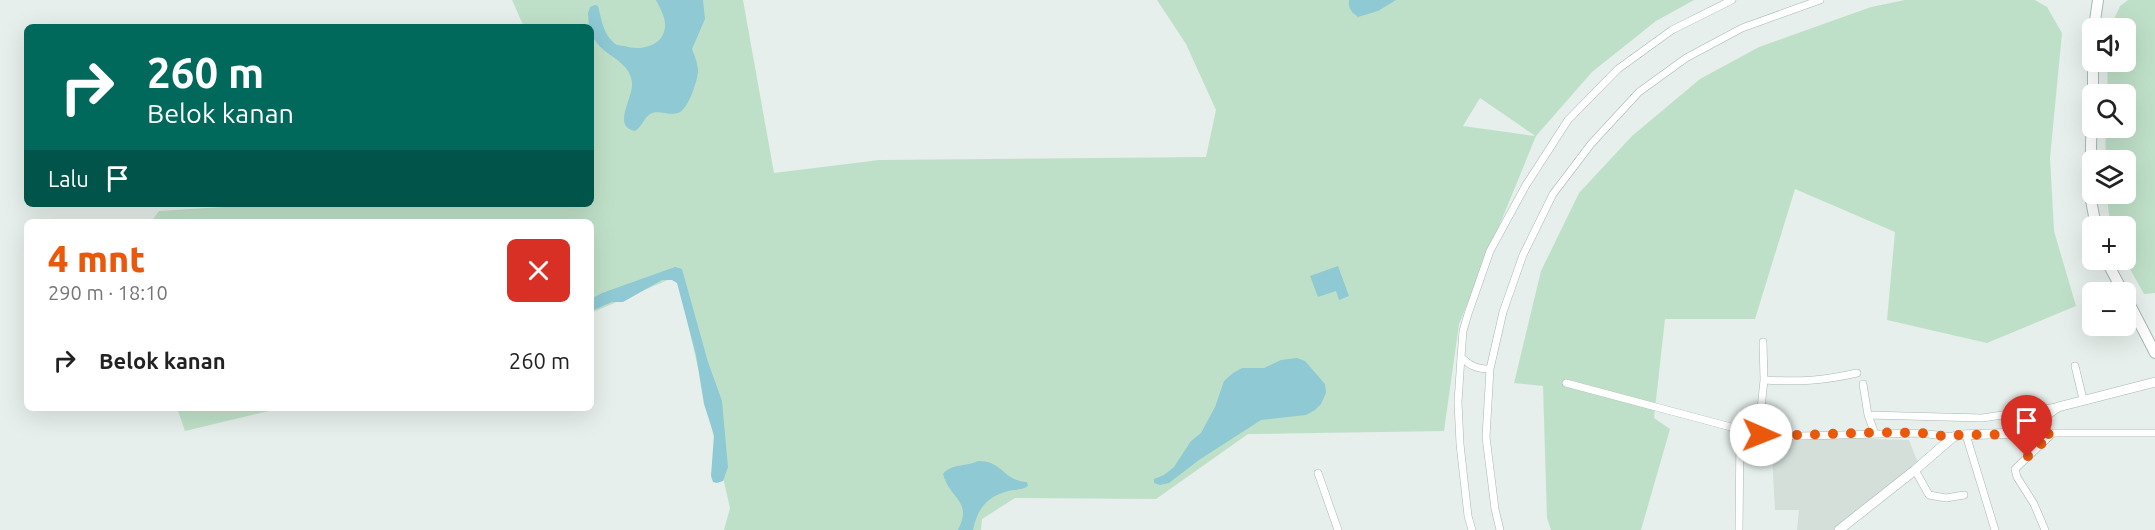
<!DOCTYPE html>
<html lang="id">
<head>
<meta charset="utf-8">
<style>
	body { margin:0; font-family:Ubuntu,sans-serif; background:#f2f2f2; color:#222; height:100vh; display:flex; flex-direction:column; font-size:22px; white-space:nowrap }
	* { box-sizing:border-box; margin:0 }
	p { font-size:20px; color:#767676 }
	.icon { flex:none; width:33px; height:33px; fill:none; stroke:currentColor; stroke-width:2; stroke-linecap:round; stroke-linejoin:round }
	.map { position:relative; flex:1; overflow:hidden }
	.side { position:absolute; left:24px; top:219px; width:570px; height:192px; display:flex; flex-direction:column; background:#fff; border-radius:9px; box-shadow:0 6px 24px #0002 }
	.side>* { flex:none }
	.top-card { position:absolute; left:24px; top:24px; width:570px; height:183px; border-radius:9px; box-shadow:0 6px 24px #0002; background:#00695c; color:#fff; overflow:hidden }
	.fabs { position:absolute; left:2082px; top:18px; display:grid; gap:12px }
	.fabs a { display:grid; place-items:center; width:54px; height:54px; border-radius:9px; background:#fff; box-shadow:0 6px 24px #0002; font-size:30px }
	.pin { position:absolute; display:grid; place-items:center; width:51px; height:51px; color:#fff; margin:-62px -26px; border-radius:50% 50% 50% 0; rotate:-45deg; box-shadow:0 0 6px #0007 }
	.pin .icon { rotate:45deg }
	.me { position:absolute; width:66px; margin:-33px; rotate:91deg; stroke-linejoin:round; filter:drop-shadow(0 0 4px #0008) }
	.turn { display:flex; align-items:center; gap:21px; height:126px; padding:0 24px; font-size:27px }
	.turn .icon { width:78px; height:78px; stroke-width:2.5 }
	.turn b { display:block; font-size:42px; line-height:51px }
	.then { display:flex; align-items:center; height:57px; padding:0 24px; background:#0003; gap:12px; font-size:22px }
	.round { display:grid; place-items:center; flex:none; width:63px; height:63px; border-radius:9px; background:#f2f2f2 }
	.summary { display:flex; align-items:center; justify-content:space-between; height:102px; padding:0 24px }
	h1 { font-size:36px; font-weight:800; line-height:45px; color:#ea580c }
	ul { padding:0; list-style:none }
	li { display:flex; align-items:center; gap:18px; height:78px; padding:0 24px }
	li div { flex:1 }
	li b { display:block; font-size:22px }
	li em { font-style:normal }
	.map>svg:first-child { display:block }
	.built { fill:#d4dfda }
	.green { fill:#bfe0c8; fill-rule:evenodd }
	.water { fill:#8ec9d4 }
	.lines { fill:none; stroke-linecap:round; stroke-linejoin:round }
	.minor-casing { stroke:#a8b8b2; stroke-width:8 }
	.tertiary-casing { stroke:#a8b8b2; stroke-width:10 }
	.secondary-casing { stroke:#a4bbb3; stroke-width:12 }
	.minor { stroke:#fff; stroke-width:7 }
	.tertiary { stroke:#fff; stroke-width:9 }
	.secondary { stroke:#fff; stroke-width:10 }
	.route { stroke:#ea580c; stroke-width:10; stroke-dasharray:0 18 }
</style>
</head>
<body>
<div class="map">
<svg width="2155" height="530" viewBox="0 0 2155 530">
	<rect width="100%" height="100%" fill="#e6efeb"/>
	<!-- built -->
	<path class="built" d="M1841,438L1909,440L1920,468L1839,530H1797L1799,510H1775L1771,439Z"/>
	<!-- green -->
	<path class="green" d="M512,0H743L774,173L879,160L1206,157L1216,110L1186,44L1157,0H1694L1656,21L1592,72L1536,136L1459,324L1444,431L1248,434L1156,499L1015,498L982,519L981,530H724L730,508L677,276L591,313V222H151L159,211L271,204H591V27H524ZM1480,98L1534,135V136L1463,126Z
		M1905,0H2035L2047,7L2062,33L2050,158L2054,231L2076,306L1987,343L1887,320L1895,232L1795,189L1755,319H1665L1654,418L1670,429L1641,530H1551L1547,518L1543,386L1514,383L1541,271L1579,193L1632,136L1700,79L1759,47L1871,7Z
		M2128,0H2155V293L2144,294L2125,260L2126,226H2110L2107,194H2126V160H2105L2106,128H2126V94H2107L2108,62H2126V28H2110L2120,6Z
		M177,408H281L185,431Z"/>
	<!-- water -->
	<path class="water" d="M656,0H703L705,19L692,49C695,57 698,64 698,72C697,82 688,110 678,113C669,116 658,109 650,114C644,118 642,127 635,131C611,126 634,98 632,82C629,56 591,54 591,27H589L588,13L590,7L595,5L598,6C601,18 603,32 612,41C616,46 619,45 624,46C640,51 663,47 665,27C666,18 660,8 656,0Z
		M1349,0H1396L1378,11L1358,17C1351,12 1348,8 1349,0Z
		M1338,266L1349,296L1339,300L1336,291L1318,297L1310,276Z
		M675,267L682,269L708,362L722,401L728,467L723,481L717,483L713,482L711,476L714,435L704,404L696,355L677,283L672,280H662L623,302H612L591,311V299L602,293Z
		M1297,358L1305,361L1325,384L1326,393L1321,404L1315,410L1306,415L1261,420L1199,460L1169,483L1160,485L1154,483V479L1164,475L1174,467L1191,441L1201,433L1215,407L1224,381L1233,373L1242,368H1264L1281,360Z
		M978,461C1004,461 1001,480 1027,482L1028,486C1020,491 1013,489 1005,492C985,498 977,511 973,530H958C973,500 950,500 943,474C952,463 966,467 978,461Z"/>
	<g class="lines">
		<defs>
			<path id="minor" d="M1461,357C1470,366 1477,369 1490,369
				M2075,366L2083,399
				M1764,380C1801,382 1821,381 1857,373
				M1566,383L1761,435L1801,436L1920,433L1953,437
				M1863,384L1868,415L1875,434
				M1868,415L1982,418L2057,407
				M2020,433H2155
				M1761,435L1760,418L1764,380L1763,342
				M1966,435L1995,530
				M1915,470L1929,495L1946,498L1964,495
				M1318,473L1338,530
				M1472,530L1468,516L1460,444L1458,402L1461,357L1463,331L1468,314L1490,251L1526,185L1568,120L1618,69L1672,30L1732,0
				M1500,530L1495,509L1486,437L1490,369L1503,312L1523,255L1553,194L1591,144L1639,92L1686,58L1742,28L1820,0
				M1739,530L1740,431
				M2045,530L2034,504L2017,477L2015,469L2052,434"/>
			<path id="tertiary" d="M1839,530L1915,470L1953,437L1959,435L2020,433L2058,407L2155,382"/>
			<path id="secondary" d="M2094,28L2098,0
				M2093,94V62
				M2092,101L2090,195L2096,226
				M2106,260L2123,292
				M2126,297L2155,353"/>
		</defs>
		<!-- minor casing -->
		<use href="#minor" class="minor-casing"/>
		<!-- tertiary casing -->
		<use href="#tertiary" class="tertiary-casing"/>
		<!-- secondary casing -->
		<use href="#secondary" class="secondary-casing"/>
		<!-- minor -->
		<use href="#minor" class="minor"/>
		<!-- tertiary -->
		<use href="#tertiary" class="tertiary"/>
		<!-- secondary -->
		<use href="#secondary" class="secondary"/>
	</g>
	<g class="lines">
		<!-- route -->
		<path class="route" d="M1761,435C1813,436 1866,431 1918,433C1932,433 1946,439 1959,435L2052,434L2027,457"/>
	</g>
</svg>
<div class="fabs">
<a><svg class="icon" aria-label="sound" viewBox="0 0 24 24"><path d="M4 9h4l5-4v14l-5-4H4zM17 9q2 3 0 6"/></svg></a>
<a><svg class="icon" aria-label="search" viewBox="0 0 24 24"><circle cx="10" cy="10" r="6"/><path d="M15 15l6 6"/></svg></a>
<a><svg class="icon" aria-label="layers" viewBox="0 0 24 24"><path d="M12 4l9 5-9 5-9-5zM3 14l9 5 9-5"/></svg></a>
<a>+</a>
<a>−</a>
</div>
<div class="pin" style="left:2027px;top:457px;background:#d93025"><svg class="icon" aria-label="arrive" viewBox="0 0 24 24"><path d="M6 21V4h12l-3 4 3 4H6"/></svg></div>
<svg class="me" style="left:1761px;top:435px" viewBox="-20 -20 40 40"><circle r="19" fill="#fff"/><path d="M0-13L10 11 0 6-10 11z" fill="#ea580c"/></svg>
<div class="top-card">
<div class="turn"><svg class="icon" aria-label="right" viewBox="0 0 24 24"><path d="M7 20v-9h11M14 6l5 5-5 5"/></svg><div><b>260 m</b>Belok kanan</div></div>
<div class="then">Lalu<svg class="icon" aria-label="arrive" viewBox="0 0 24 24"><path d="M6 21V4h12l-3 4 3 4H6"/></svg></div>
</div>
<section class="side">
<div class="summary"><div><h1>4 mnt</h1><p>290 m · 18:10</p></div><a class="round" style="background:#d93025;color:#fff"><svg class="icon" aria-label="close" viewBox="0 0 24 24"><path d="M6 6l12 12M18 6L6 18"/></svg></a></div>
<ul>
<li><svg class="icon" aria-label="right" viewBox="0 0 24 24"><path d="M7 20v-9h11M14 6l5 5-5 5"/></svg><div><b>Belok kanan</b></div><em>260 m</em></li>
</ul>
</section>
</div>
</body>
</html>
